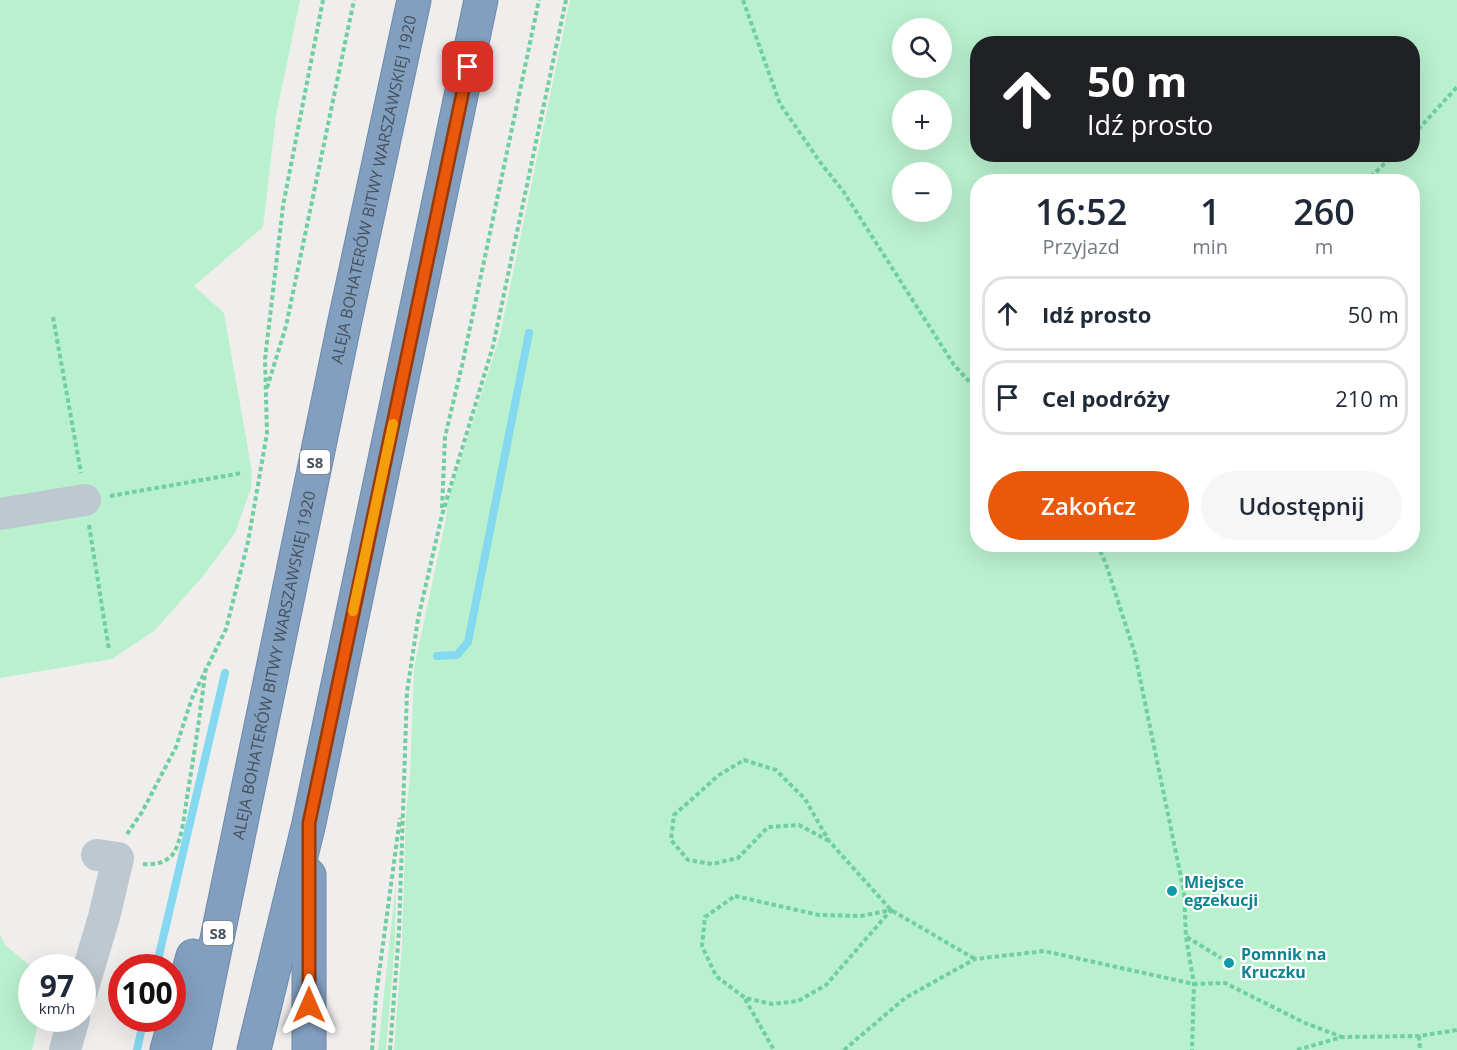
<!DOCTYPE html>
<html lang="pl">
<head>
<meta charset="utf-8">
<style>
	body { margin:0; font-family:"Open Sans",sans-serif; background:#f6f6f7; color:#1f2937; height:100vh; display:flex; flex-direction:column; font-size:22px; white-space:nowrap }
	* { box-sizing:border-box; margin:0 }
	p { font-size:20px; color:#747a83 }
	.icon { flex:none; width:33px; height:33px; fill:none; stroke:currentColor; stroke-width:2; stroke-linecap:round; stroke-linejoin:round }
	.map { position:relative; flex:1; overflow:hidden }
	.drawer { position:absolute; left:970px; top:174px; width:450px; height:378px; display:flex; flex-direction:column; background:#fff; border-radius:24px; box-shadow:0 6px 24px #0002 }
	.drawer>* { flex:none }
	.top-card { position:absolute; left:970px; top:36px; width:450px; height:126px; border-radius:24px; box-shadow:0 6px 24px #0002; background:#202124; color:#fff; overflow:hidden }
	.tools { position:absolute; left:892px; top:18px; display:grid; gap:12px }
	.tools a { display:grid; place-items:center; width:60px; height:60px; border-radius:50%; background:#fff; box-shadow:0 6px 24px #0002; font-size:30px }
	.speed { position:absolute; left:18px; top:954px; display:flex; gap:12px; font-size:30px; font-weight:700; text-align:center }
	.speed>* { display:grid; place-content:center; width:78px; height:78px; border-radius:50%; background:#fff; box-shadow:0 6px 24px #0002; line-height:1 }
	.speed small { font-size:15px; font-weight:400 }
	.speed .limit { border:9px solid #d22; background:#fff; color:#111 }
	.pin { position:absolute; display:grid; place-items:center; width:51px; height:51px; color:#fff; margin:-26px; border-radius:12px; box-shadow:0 3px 9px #0006 }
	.me { position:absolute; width:66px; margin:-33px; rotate:0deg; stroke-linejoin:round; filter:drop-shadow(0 0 4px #0008) }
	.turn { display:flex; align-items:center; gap:21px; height:126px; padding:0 18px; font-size:27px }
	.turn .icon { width:78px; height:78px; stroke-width:2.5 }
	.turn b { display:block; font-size:42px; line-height:51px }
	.eta { display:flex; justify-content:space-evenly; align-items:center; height:102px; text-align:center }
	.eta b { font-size:36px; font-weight:600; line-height:42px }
	.action { display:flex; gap:12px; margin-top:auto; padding:12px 18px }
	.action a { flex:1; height:69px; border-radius:36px; background:#ea580c; color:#fff; font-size:24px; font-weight:600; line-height:69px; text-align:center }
	.action a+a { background:#f6f6f7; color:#1f2937 }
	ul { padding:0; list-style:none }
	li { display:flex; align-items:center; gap:18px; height:75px; margin:0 12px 9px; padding:0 6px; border:3px solid #e0e1e3; border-radius:24px }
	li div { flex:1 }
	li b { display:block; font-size:22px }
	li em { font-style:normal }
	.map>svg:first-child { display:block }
	.green { fill:#b9f0ce; fill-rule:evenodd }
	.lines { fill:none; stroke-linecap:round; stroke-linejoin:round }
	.stream { stroke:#84d8ef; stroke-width:8 }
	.highway-casing { stroke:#6e8aaa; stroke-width:35 }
	.path { stroke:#6fcfa0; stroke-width:4; stroke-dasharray:4.5 3; stroke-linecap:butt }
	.minor { stroke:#bdc8d0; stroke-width:32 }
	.highway { stroke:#829fbf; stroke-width:33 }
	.route-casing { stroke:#983908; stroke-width:15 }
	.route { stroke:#ea580c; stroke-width:10 }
	.slow { stroke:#f59e0b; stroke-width:10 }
	.culture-dot { fill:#0f9aa8; stroke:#fff; stroke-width:2 }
	.labels { text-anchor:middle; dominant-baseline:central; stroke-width:4.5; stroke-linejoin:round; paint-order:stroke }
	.shield { fill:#fff; stroke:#7d848c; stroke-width:1.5 }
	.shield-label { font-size:15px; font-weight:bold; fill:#45505b }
	.street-label { font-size:16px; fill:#45505b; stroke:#fff }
	.culture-label { font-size:16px; font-weight:bold; fill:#0d838f; stroke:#fff; text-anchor:start }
</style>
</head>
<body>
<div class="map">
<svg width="1457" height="1050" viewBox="0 0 1457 1050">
	<rect width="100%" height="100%" fill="#f0eded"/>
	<!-- green -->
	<path class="green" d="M0,0H300L276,116L263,227L194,286L224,313L252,472L251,488L235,533L204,575L154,631L112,659L0,678Z
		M570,0H1457V1050H394L402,944L406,813L410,775L414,668L446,519L447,503L500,335ZM903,28H942V68H903ZM978,44H1413V154H978ZM903,100H942V140H903ZM903,172H942V212H903ZM978,182H1413V544H978Z
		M396,881L395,942L386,1050H378Z
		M0,934L5,945L32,967V1018L39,1019L32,1050H0Z"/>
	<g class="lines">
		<!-- stream -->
		<path class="stream" d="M437,656L457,655L468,642L529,333
			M156,968L225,673
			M137,1050L144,1018"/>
		<defs>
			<g id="highway">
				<path d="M309,875V1050"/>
				<path d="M167,1050L193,956"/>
				<path id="s1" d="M194,1050L344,325L414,0"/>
				<path d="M254,1050L309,823L481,0"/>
			</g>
		</defs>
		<!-- highway casing -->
		<use href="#highway" class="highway-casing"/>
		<!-- path -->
		<path class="path" d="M743,0L780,104L820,162L843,191L954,365L978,391
			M1413,135L1457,87
			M1365,182L1395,154
			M53,317L81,473
			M267,388L286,326L354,0
			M110,496L242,473
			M442,508L445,437L463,361L539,0
			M89,525L109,650
			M1097,544L1106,564L1135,654L1184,892L1186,937L1194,984L1192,1050
			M127,834L142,812L176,747L192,698L226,629L248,542L267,433L265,359L283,206L323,0
			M829,841L799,825L768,827L738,858L712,864L688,860L671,840L674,815L719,775L744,760L776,770L805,799L829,841L891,910L975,959
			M143,864C154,865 166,863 173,854C183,839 185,808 188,791C195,749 201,708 206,666
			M735,896L819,915L861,916L891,910L826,985L798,1001L772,1004L745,998L716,976L702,946L705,917Z
			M1187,937L1221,958
			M745,999L774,1050
			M1419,1036L1420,1050
			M372,1050L376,996L400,818
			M390,1050L399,931L407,692L418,619L442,515L493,346L566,0
			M844,1050L905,998L975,959L1044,951L1194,984L1225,983L1305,1023L1342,1037
			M1297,1050L1342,1037L1419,1036L1457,1030"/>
		<!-- minor -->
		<path class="minor" d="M0,514L85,500
			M82,991L104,917L118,858L97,855
			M65,1050L74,1018"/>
		<!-- highway -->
		<use href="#highway" class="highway"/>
	</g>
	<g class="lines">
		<defs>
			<path id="route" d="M309,1005V823L468,67"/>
		</defs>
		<!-- route casing -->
		<use href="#route" class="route-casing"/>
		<!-- route -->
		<use href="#route" class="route"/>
		<!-- slow -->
		<path class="slow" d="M353,611L393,424"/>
	</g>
	<!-- markers -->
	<g class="culture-dot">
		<circle cx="1172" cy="891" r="6"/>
		<circle cx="1229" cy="963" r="6"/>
	</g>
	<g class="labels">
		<!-- shield labels -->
		<g class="shield">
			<rect x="300" y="450" width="30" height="24" rx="4.5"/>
			<rect x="203" y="921" width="30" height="24" rx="4.5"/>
		</g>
		<g class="shield-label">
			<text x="315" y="462">S8</text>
			<text x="218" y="933">S8</text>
		</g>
		<!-- street labels -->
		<g class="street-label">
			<text stroke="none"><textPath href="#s1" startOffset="879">ALEJA BOHATERÓW BITWY WARSZAWSKIEJ 1920</textPath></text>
			<text stroke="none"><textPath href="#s1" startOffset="393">ALEJA BOHATERÓW BITWY WARSZAWSKIEJ 1920</textPath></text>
		</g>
		<!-- culture labels -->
		<g class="culture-label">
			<text x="1184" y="882">Miejsce<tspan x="1184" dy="18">egzekucji</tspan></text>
			<text x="1241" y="954">Pomnik na<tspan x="1241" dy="18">Kruczku</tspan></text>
		</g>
	</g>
</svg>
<div class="tools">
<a><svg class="icon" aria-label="search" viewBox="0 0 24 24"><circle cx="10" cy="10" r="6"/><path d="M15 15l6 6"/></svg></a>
<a>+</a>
<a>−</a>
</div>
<div class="speed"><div>97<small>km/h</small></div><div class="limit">100</div></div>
<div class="pin" style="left:468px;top:67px;background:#d93025"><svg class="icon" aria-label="arrive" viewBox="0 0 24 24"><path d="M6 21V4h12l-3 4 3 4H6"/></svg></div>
<svg class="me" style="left:309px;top:1005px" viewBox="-20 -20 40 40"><path d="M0-17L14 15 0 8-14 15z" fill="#ea580c" stroke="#fff" stroke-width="4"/></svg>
<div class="top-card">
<div class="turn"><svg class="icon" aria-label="ahead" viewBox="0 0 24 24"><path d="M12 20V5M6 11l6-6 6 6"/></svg><div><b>50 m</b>Idź prosto</div></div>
</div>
<section class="drawer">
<div class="eta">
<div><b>16:52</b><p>Przyjazd</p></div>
<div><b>1</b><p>min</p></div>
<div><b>260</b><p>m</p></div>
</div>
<ul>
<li><svg class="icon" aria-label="ahead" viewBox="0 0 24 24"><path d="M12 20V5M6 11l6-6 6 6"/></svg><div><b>Idź prosto</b></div><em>50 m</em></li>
<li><svg class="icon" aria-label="arrive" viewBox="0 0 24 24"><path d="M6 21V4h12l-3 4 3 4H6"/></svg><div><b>Cel podróży</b></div><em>210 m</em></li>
</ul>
<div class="action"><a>Zakończ</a><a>Udostępnij</a></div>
</section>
</div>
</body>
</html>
